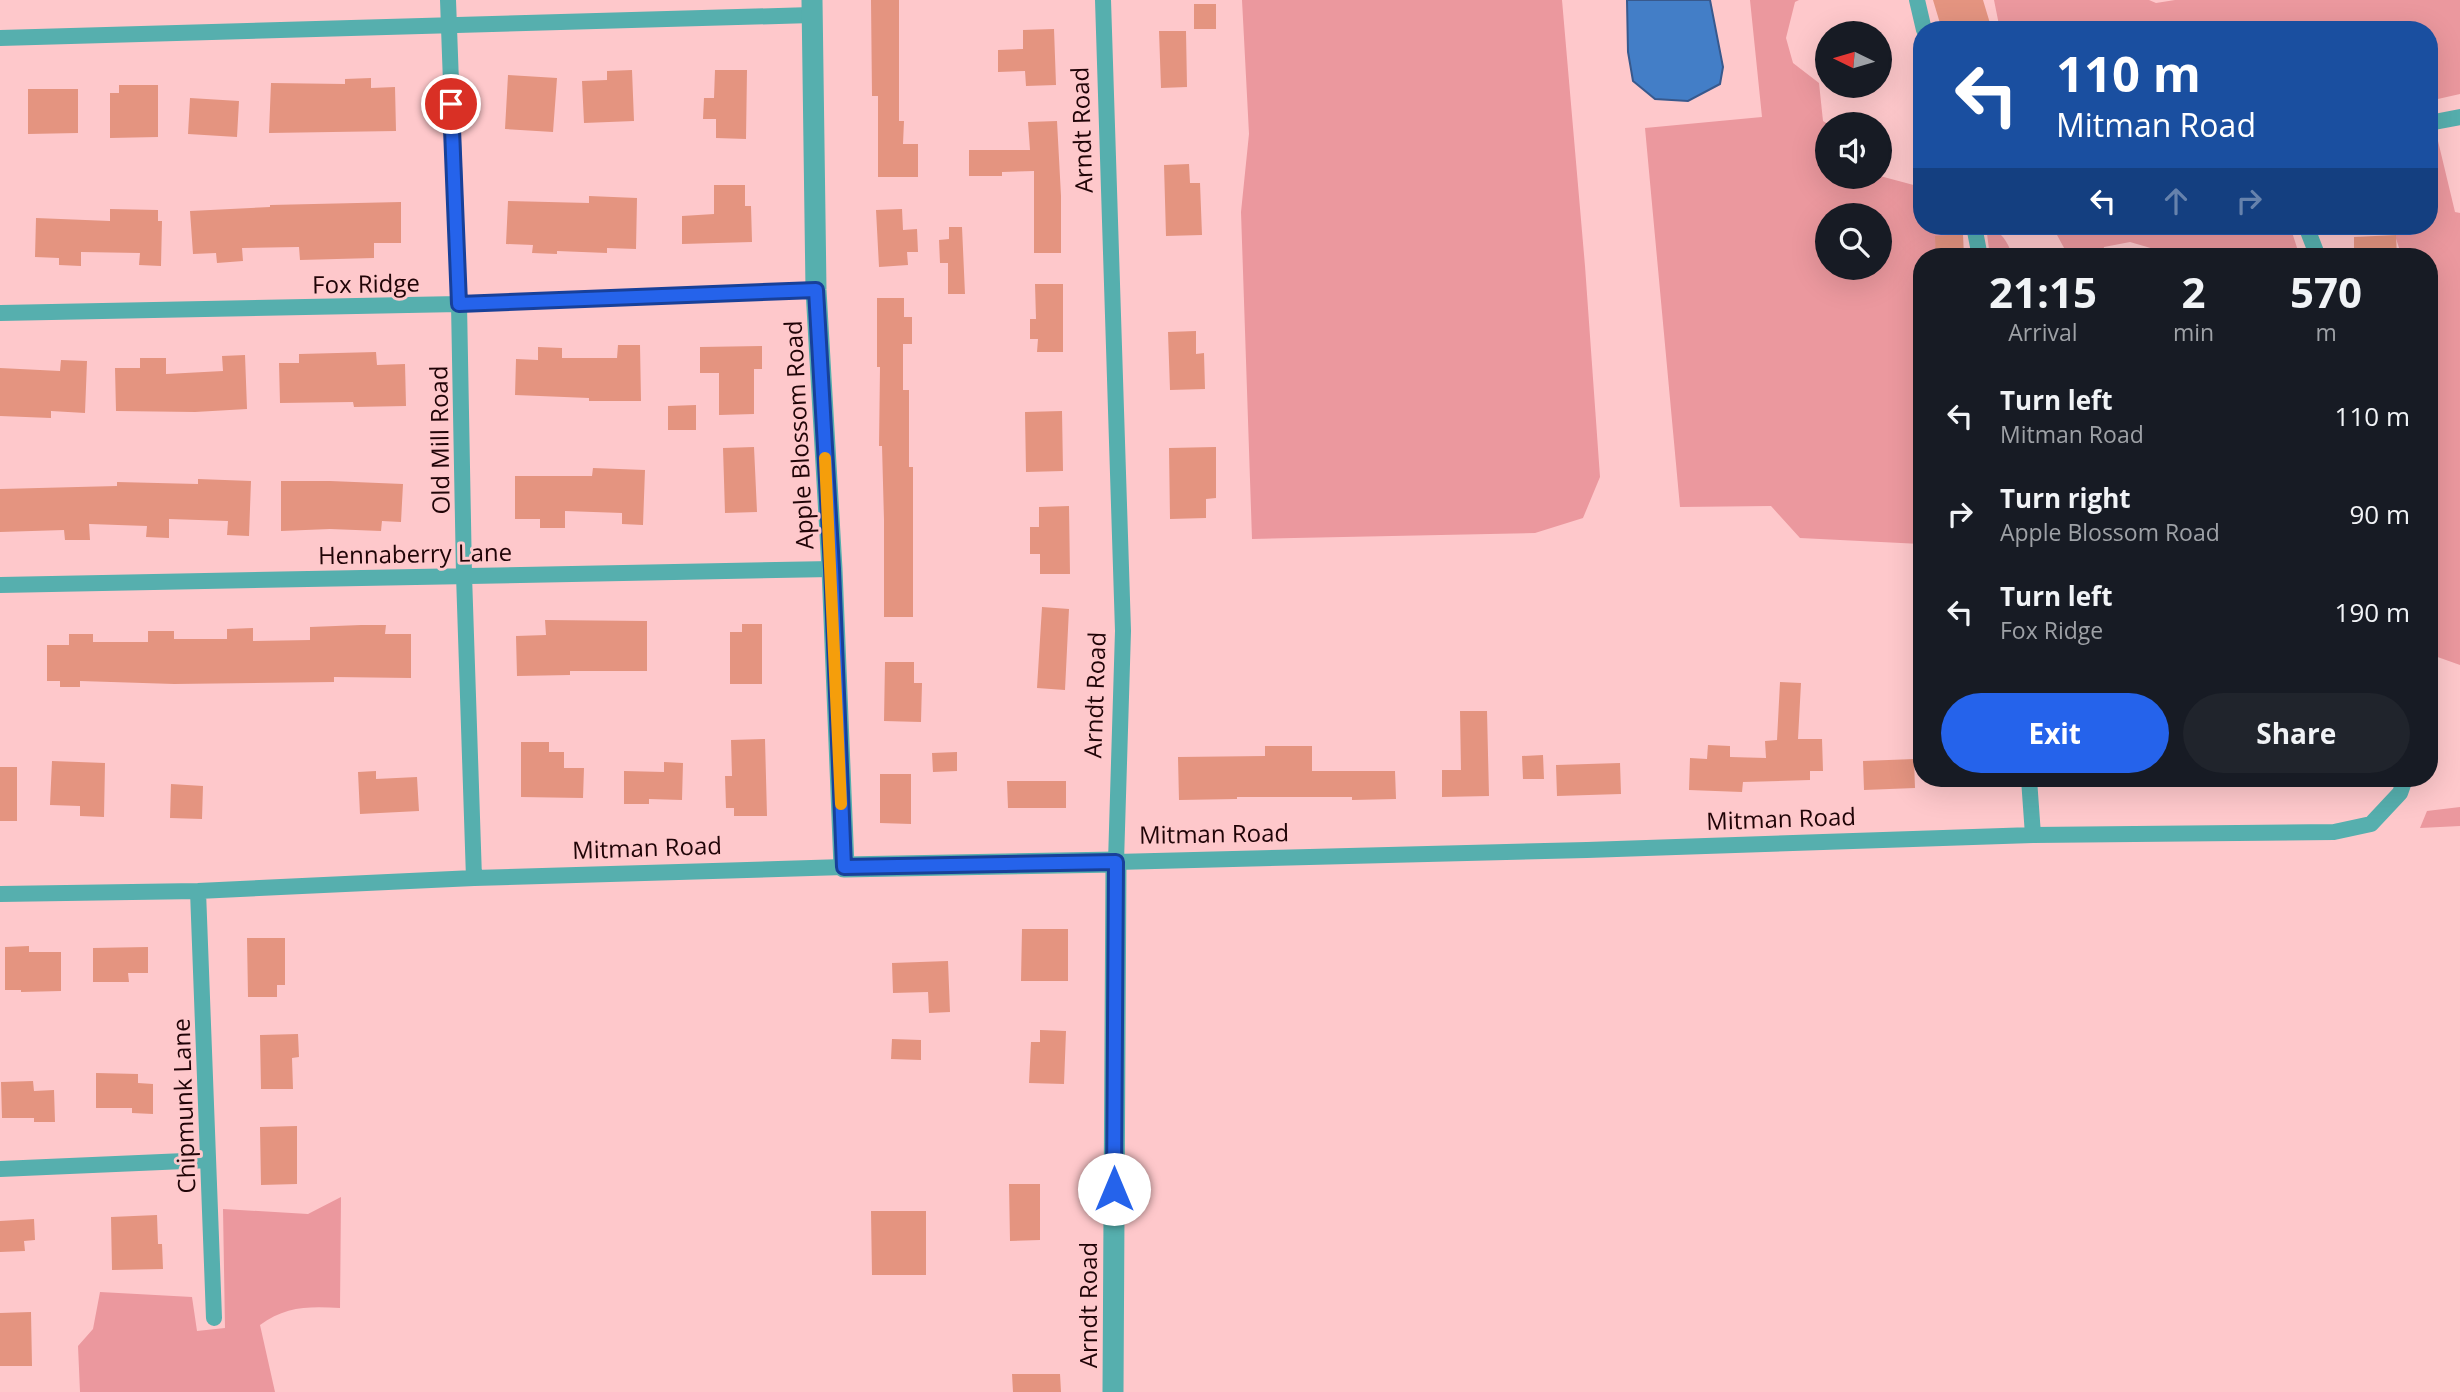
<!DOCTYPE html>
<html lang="en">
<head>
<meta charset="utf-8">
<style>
	body { margin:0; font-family:"Open Sans",sans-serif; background:#20242c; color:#f1f3f6; height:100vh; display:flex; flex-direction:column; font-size:26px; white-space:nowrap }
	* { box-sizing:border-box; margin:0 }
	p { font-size:23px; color:#9ea1a6 }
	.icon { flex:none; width:38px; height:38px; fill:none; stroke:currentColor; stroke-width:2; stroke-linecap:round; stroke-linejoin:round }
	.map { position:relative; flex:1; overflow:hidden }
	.side { position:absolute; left:1913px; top:248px; width:525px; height:539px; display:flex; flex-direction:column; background:#171b24; border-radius:28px; box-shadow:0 7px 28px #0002 }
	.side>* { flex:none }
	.guide { position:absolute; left:1913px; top:21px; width:525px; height:214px; border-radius:28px; box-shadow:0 7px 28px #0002; background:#1a4fa0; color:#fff; overflow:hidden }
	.needle { width:46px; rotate:275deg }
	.buttons { position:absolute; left:1815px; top:21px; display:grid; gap:14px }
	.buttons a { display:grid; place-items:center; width:77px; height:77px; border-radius:50%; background:#171b24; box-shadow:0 7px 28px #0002; font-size:35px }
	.pin { position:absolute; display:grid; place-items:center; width:60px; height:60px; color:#fff; margin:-30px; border:4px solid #fff; border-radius:50%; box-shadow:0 2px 7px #0007 }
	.me { position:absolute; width:77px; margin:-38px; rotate:0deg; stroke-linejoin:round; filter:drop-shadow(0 0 5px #0008) }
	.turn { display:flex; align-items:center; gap:24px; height:147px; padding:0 28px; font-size:32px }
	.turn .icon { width:91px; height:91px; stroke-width:2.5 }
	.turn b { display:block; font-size:49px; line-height:60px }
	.lanes { display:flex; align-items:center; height:66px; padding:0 28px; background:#0003; justify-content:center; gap:35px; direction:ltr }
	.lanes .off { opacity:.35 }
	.eta { display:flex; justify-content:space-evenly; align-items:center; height:119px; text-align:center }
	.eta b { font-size:42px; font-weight:700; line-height:49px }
	.action { display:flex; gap:14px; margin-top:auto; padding:14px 28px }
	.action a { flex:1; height:80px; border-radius:42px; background:#2563eb; color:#fff; font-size:28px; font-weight:700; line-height:80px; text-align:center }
	.action a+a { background:#20242c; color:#f1f3f6 }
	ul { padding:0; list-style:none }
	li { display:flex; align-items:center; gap:21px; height:98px; padding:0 28px }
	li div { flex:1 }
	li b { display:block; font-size:26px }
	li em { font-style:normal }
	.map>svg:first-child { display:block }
	.green { fill:#eb989e; fill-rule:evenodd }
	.water { fill:#437ec7; stroke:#38598d; stroke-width:2 }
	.building { fill:#e49480 }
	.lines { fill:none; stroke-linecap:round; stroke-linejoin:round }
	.minor { stroke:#56afae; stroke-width:16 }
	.tertiary { stroke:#56afae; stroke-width:21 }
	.route-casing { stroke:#184099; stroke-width:18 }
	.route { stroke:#2563eb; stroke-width:12 }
	.slow { stroke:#f59e0b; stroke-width:12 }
	.labels { text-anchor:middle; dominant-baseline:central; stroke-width:6; stroke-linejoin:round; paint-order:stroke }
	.street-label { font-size:24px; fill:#200407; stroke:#fec8cb }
</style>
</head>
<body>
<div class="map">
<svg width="2460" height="1392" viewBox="0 0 2460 1392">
	<rect width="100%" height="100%" fill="#fec8cb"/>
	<!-- green -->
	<path class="green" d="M1242,0H1562L1585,266L1600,477L1583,518L1535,533L1252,539L1241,212L1249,134Z
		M1750,0H1799L1795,2L1786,38L1793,63L1819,83L1823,121L1828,124L1827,177L1880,176L1921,187L1922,226H1954L1960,257H1922L1921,544L1800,538L1771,506L1680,507L1645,128L1762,117ZM1827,215H1880V268H1827Z
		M1994,0H2149L2156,3L2175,0H2460V94L2429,101V30H2000Z
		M2429,141H2438L2455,212L2460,213V665L2432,655L2429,620V257H2402L2392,226H2429Z
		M1986,226C2001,230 2008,242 2013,257H1990Z
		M2015,226H2290L2300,257H2156L2154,249L2130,242L2104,247L2102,257H2069L2057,235Z
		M2460,807V826L2420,828L2427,811Z
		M341,1197L340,1308C310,1306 285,1306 260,1325L275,1392H80L78,1346L93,1329L100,1292L192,1297L197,1331L225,1328L223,1209L308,1214Z"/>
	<!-- water -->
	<path class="water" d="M1627,0H1710L1723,67L1720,84L1688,101L1655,99L1633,81L1628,52Z"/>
	<!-- building -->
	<path class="building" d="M871,0H899V121H904L903,144H918V177H878V96H872Z
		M1933,0H1983L1992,30H1942Z
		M1194,4H1216V29H1194Z
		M1054,29L1056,85L1026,86L1025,71L998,72V50L1023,49V30Z
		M1159,31H1186L1187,87L1161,88Z
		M632,70L634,121L584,123L582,81L607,80V71Z
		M715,70H747L746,139L716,138V119H703L704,98H714Z
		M508,75L557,78L553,132L505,129Z
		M371,78V88L395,87L396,131L269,133L271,83L345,84V79Z
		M119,85H158V137L110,138V93H119Z
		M28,89H78V133L28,134Z
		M190,98L239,101L237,137L188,134Z
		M1057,121L1061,196V253H1034V171L1002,172V176H969V150H1030L1028,122Z
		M1189,164L1190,183H1200L1202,235L1166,236L1164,165Z
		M714,185H745V206H751L752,242L682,244V216L714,214Z
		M589,196L637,198L636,249L607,248V253L557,251V254L532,253L533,245L506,244L508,201L589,203Z
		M401,202V243H374V258L300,260L299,247L242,248L243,261L217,263L216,253L193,254L190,211L270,207V205Z
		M110,209L158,210V221H162L161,266L139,265L140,253L81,252V266L59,265V258L35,257L36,218L110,221Z
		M902,209L903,230L917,229L918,252H907L908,265L879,267L876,210Z
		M949,227H962L965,294H948V263H940L939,240L949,239Z
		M1963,234L1964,257H1936L1935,236Z
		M2396,235L2397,257H2354V237Z
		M1035,284H1063V352H1037L1038,339H1030V319H1036Z
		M877,298H904V317H912V344H903V390H909V467H913V617H884V520L882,446H879L880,367H877Z
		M1196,331V354L1204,353L1205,389L1170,390L1168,332Z
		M618,345H640L641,401H589V398L515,395L516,359L538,360V347L562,348V358H617Z
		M762,346V369H754V414L719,415V373H700V347Z
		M376,352L377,365L405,364L406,406L354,407L353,402L280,403L279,363H299V354Z
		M245,355L247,409L195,412L116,411L115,368H140V358H166V374L223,371L222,356Z
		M61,360L87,361L85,413L51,411V418L0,416V368L60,371Z
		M696,405V430H668V406Z
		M1062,411L1063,471L1026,472L1025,412Z
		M754,447L757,512L725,513L723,448Z
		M1216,447V498L1206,499V518L1170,519L1169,448Z
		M593,468L645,470L643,525L622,524V513L565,511V528H540V519H515V476H592Z
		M198,479L251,481L249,536L227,535L228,521L169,519V538L146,537L147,526L89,524L90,540H65L64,530L0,532V489L117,486V482L198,484Z
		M281,481H330L403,484L401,522L382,521L381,531L330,529L281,531Z
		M1069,506L1070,574H1040V554H1030V527H1039V507Z
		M1042,607L1069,609L1065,690L1037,688Z
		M545,620L647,621V671H570V675L517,676L516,636L546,635Z
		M742,624H762V684H730V632H742Z
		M361,625H386L385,634H411V678L334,677V682L174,684L80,681V687H60V681H47V645H69V634H93V642H148V631H174V639H227V629L253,628V641L310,640V627Z
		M885,662H914V683H922L921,722L884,721Z
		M1780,682L1801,683L1798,739H1822L1823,771H1810V780L1743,782L1742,792L1689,790L1690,758L1707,759L1708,745L1730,746V757L1766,758L1765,741L1777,740Z
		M1460,711H1487L1489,796L1442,797V770H1461Z
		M765,739L767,816H734V808H726L725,776H732L731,740Z
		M521,742H549V752H564V768H584L583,798L521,797Z
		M1265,746H1312V771H1395L1396,799L1352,800V797H1237V799L1179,800L1178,757L1265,756Z
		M957,752V771L933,772L932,753Z
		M1543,755L1544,779H1523L1522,756Z
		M1914,759L1915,788L1864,790L1863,761Z
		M52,761L105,763L104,817L80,816V806L50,805Z
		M664,762L683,763L682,800L649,799V804H624V771L664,772Z
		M1620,763L1621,794L1557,796L1556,765Z
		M0,767H17V821H0Z
		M376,771V779L417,777L419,811L360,814L358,772Z
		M880,774H911V824L880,823Z
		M1007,781H1066V808H1008Z
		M171,784L203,786L202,819L170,818Z
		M1022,929H1068V981H1021Z
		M247,938H285V985H277V997H248Z
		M29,946V952H61V991L21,992V990H5V947Z
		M148,947V973H128L129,982H93V948Z
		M948,961L950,1012L929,1013L928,992L893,993L892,963Z
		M1040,1030L1066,1031L1064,1084L1029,1083L1031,1042H1040Z
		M298,1034L299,1057L292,1058L293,1089H261L260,1035Z
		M892,1039L921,1040V1060L891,1059Z
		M96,1073L138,1074V1083L153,1084V1114L132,1113V1108H96Z
		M33,1081L34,1091L54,1090L55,1122H34V1118H2L1,1082Z
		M297,1126V1184L261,1185L260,1127Z
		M1009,1184H1040V1240L1010,1241Z
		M871,1211H926V1275H872Z
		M157,1215L158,1244H162L163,1269L112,1270L111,1217Z
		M34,1219L35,1240L24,1241L25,1251L0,1252V1221Z
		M31,1312L32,1366H0V1313Z
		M1012,1374H1060L1061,1392H1013Z"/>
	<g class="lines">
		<!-- minor -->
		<path class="minor" d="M448,0L459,304L464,575L474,878
			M1103,0L1123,631L1116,862L1587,850L2033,835L2334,832L2371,824L2400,793L2405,779
			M1917,0L1924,30
			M0,38L812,15
			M2429,123L2460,117
			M1974,226L1980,257
			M2306,226L2318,257
			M0,313L459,304L816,290
			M0,585L832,569
			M2029,779L2033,835
			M198,891L214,1318
			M0,894L198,891L474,878L844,867
			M0,1169L208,1160"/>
		<!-- tertiary -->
		<path class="tertiary" d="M812,0L816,290L832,569L844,867L1116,862L1113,1392"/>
	</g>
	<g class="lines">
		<defs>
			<path id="route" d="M451,104L459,304L816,290L832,569L844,867L1116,862L1114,1189"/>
		</defs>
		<!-- route casing -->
		<use href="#route" class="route-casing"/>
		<!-- route -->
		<use href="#route" class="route"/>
		<!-- slow -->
		<path class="slow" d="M825,458L841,804"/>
	</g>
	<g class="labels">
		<!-- street labels -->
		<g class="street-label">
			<text transform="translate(1081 130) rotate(-92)">Arndt Road</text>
			<text transform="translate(366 283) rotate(-1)">Fox Ridge</text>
			<text transform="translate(798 435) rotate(-93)">Apple Blossom Road</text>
			<text transform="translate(439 440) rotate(-91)">Old Mill Road</text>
			<text transform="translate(415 553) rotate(-1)">Hennaberry Lane</text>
			<text transform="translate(1094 695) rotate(-88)">Arndt Road</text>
			<text transform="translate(1781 818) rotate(-2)">Mitman Road</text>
			<text transform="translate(1214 833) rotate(-1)">Mitman Road</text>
			<text transform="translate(647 847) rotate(-2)">Mitman Road</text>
			<text transform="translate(183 1106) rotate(-92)">Chipmunk Lane</text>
			<text transform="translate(1087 1305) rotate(-90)">Arndt Road</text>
		</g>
	</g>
</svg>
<div class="buttons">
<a><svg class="needle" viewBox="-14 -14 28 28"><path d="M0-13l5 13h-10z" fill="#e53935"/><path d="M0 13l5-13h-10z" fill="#9ea1a6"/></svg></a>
<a><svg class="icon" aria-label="sound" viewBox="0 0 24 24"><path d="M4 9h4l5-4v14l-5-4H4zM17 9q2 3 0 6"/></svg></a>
<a><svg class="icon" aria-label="search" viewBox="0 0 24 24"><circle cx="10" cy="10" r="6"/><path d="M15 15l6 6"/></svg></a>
</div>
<div class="pin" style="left:451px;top:104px;background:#d93025"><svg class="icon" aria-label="arrive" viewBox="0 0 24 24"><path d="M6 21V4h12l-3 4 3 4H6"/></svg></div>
<svg class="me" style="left:1114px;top:1189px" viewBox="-20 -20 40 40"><circle r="19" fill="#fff"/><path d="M0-13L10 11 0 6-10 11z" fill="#2563eb"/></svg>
<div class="guide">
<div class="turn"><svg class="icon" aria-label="left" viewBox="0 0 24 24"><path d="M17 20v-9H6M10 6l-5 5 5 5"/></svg><div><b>110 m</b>Mitman Road</div></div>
<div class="lanes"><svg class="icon" aria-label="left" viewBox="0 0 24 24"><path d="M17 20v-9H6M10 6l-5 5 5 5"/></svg><svg class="icon off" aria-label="ahead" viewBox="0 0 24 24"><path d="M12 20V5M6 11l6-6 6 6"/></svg><svg class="icon off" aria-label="right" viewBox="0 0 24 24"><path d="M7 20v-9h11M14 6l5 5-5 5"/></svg></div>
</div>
<section class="side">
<div class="eta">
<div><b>21:15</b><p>Arrival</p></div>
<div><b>2</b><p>min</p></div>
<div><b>570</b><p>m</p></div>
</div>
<ul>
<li><svg class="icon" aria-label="left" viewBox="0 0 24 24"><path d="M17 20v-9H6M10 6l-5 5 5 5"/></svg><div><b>Turn left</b><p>Mitman Road</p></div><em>110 m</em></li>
<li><svg class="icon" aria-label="right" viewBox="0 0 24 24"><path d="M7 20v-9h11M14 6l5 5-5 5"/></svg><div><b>Turn right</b><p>Apple Blossom Road</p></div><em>90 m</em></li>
<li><svg class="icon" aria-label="left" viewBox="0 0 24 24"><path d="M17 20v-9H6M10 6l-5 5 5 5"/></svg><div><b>Turn left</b><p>Fox Ridge</p></div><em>190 m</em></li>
</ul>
<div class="action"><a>Exit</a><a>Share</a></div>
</section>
</div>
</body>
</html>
